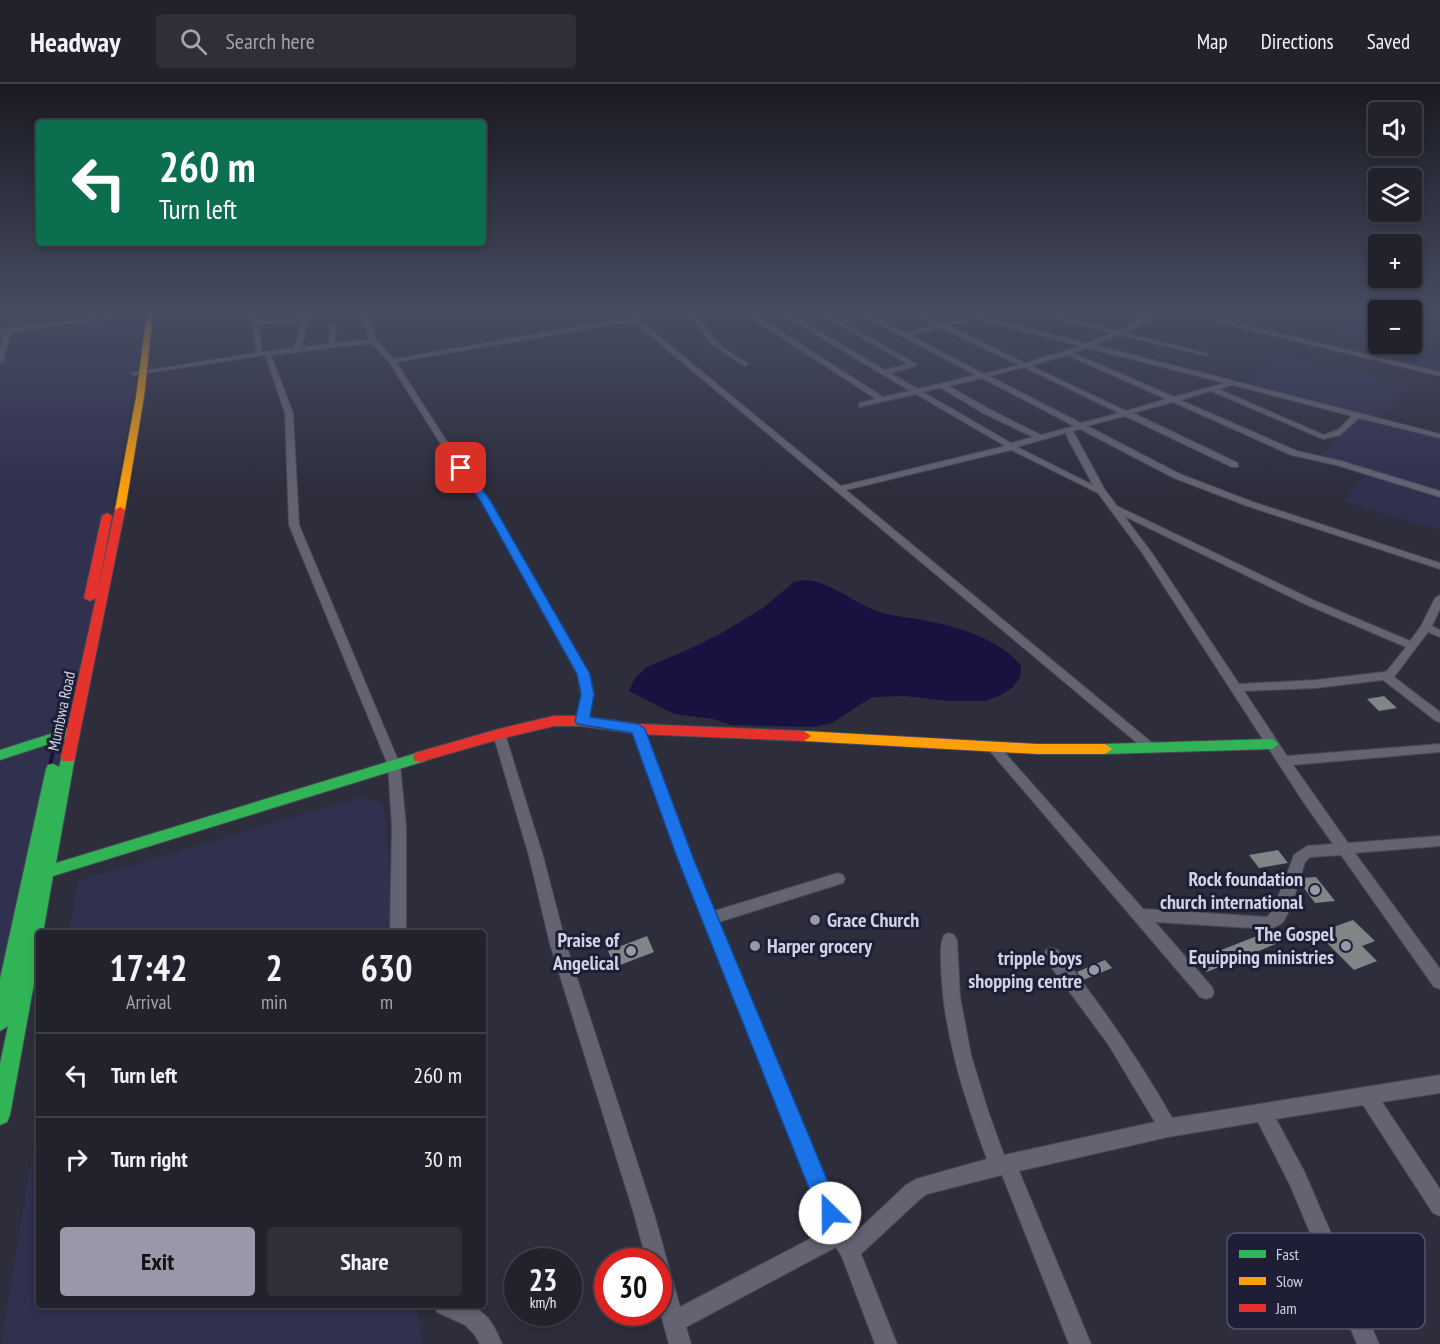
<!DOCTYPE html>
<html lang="en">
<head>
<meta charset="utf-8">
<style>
	body { margin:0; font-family:"PT Sans Narrow",sans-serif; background:#2e2f39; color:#f1f3f6; height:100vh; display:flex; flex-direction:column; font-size:22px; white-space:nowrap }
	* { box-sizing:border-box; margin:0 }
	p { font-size:20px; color:#a2a4aa }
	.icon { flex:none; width:33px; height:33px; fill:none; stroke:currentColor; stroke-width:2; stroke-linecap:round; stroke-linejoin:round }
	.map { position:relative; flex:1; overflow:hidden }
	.panel { position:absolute; left:36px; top:846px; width:450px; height:378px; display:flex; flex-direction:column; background:#22222d; border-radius:6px; box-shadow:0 3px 9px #0003,0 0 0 2px #3f3f49 }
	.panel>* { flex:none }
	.banner { position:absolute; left:36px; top:36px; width:450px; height:126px; border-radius:6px; box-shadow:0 3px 9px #0003,0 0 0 2px #3f3f49; background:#0b6e4f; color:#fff; overflow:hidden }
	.controls { position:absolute; left:1368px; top:18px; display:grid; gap:12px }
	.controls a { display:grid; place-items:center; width:54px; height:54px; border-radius:6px; background:#22222d; box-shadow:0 3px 9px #0003,0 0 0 2px #3f3f49; font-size:30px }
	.speed { position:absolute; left:504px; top:1164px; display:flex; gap:12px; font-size:30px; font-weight:700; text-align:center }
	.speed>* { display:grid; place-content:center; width:78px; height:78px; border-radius:50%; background:#22222d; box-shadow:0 3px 9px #0003,0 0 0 2px #3f3f49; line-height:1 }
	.speed small { font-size:15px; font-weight:400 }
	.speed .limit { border:9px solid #d22; background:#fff; color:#111 }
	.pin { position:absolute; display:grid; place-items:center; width:51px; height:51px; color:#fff; margin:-26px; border-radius:12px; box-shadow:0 3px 9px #0006 }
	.me { position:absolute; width:66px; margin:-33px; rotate:337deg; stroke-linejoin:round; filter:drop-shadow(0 0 4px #0008) }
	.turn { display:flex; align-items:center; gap:21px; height:126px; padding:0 24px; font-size:27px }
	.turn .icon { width:78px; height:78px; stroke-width:2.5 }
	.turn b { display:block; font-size:42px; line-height:51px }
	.eta { display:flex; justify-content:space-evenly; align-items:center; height:102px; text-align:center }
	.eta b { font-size:36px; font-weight:700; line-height:42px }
	.button { display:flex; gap:12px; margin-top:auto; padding:12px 24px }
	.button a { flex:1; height:69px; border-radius:6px; background:#9898a9; color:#111; font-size:24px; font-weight:700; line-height:69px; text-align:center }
	.button a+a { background:#2e2f39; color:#f1f3f6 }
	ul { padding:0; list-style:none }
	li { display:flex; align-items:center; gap:18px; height:84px; padding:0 24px; border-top:2px solid #3f3f49 }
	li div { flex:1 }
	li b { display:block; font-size:22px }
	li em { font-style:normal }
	header { display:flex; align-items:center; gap:36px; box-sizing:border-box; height:84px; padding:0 30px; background:#22222d; border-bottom:2px solid #3f3f49 }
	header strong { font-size:28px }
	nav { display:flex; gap:33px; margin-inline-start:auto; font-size:21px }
	.search { width:420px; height:54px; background:#2e2f39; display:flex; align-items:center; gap:15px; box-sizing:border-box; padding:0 21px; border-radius:6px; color:#a2a4aa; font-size:22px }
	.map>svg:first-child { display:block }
	.built { fill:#30304f }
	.water { fill:#181241 }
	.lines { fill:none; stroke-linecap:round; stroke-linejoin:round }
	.stream { stroke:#181241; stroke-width:4 }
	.building { fill:#808688 }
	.street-casing { stroke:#494955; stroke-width:2 }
	.fast-casing { stroke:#494955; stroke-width:2 }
	.slow-casing { stroke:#494955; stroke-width:2 }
	.jam-casing { stroke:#494955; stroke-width:2 }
	.street { fill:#636372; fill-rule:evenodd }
	.fast { fill:#30b455; fill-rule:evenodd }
	.slow { fill:#ff9f0a; fill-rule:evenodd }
	.jam { fill:#e5322d; fill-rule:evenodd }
	.route { fill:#1a73e8; stroke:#114b97; stroke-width:1.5 }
	.poi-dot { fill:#9898a9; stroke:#1e1e37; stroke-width:2 }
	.labels { text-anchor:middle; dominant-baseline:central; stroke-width:6; stroke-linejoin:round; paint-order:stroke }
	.street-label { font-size:16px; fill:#d1d2e4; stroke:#1e1e37 }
	.near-poi-label { font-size:20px; font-weight:bold; fill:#d1d2e4; stroke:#1e1e37; text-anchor:end }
	.key { fill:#1e1e37; stroke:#54546b; stroke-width:1.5 }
	.key-label { font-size:16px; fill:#d1d2e4 }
</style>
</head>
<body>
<header>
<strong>Headway</strong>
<div class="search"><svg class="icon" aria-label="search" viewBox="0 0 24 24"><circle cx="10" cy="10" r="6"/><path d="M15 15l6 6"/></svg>Search here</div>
<nav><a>Map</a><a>Directions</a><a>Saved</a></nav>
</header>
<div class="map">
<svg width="1440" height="1260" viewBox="0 0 1440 1260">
	<rect width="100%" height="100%" fill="#2d2d3c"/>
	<!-- built -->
	<path class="built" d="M0,229H147L73,646L0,935Z
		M1412,229L1440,234V290L1320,261L1346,236L1378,243V260H1412Z
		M1280,268L1410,300L1381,336L1241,301Z
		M1358,333L1440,354V446L1343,417L1366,390L1317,375Z
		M361,713L384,720L395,849H69L78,797Z
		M39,1030V1221H417L422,1260H1Z"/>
	<!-- water -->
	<path class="water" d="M806,496C833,499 852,518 877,527C893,533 910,533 927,537C961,543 997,555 1021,581L1020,593L1013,603L1001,611L985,617H947L905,612L872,613L832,639L812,643L731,641L713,635L674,630L629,607L635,594L647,583L696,562L725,547L763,524L794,498Z"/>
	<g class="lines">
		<!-- stream -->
		<path class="stream" d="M50,682L63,613"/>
	</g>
	<!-- building -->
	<path class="building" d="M1384,612L1397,624L1379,627L1367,615Z
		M1278,766L1288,779L1259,784L1249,771Z
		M1316,793L1335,817L1315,819L1301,800L1302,794Z
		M1353,836L1375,857L1362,862L1377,877L1354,886L1317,849Z
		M1272,846L1283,857L1207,888L1196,876Z
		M647,852L654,868L615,883L608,867Z
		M1105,876L1112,884L1083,896L1077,888Z"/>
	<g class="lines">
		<defs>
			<path id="street" d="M124,229H143L11,248L3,277L0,279V265L4,249L0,250V246Z
				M251,229H257L258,236L305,233L306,229H312L301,263L328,260L331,242L334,240L337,242L334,259L369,256L359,229H365L376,256L394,275L629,234L624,229H631L635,233L671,229L639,236L841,402L1005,362L916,310L859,323V319L876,315L744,229H752L883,313L910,307L780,229H788L885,286L908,280L819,229H827L916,280V282L890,289L918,305L976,291L858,229H866L904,249L936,241L912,229H921L942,240L969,233L957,229H968L1087,260L1112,249L1035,229H1047L1118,247L1138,237L1112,229H1123L1143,234L1153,229H1161L1147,238L1124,249L1208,270V272L1119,251L1094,261L1440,350V354L1359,334L1340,351L1323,355L1211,307L1180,316L1297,367L1341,377L1440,407V413L1336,381L1291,371L1173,318L1133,329L1238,379V383H1232L1125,332L1087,342L1180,390L1253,418L1440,479V485L1247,422L1174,394L1080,345L1073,347L1105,406L1117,422L1313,516L1410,557L1421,542L1435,514L1440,511V525L1432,542L1440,546V553L1428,548L1394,593L1440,628V638L1436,637L1383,596L1316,604L1244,607L1287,672L1440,660V668L1293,681L1348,759L1440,752V762L1355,769L1440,885V905L1434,903L1341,771L1310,773L1305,778C1301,791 1290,831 1282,839C1278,842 1272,844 1268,845L1155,838L1212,903L1214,908L1212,913L1206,915L1200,913L989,666L987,663L989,660H997L1143,825L1267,833L1273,826L1294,771L1307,762L1333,760L1304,719L1143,470L1098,409L1011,366L846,406L1156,662L1158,665L1156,668H1148L633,237L396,278L451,364L489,416L589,590L594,610L588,637L582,641L576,637L582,610L577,590L481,416L444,365L389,278L371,259L271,271L293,329L299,441L400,681L406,742V849H390L392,742L388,681L289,441L285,329L265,271L134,291L131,289L256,269ZM976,235L1081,262L1025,279L948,242ZM303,237L294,264L262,268L258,240ZM941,244L1019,281L984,290L909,251ZM1088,264L1225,299L1174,313L1073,269ZM1067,271L1166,315L1126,327L1031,282ZM1024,283L1119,329L1081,339L989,292ZM982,294L1074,342L1041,351L989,325L949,302ZM1233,301L1352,332L1339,345L1324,351L1218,305ZM938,304H941L983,329L1033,353L1011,359L923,308ZM1066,349L1068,355L1093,401L1017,363ZM1124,432L1305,520L1406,563L1387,587L1384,588L1316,596L1239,600L1152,469Z
				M685,229C703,229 705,246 715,257C725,266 736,272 747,279V281H743L711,259L701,246L699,241Z
				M1181,229H1193L1440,288V292Z
				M1428,229H1440V233L1429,230Z
				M638,641L644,645L693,776L714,827L838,789L843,791L845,795L843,799L719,838L846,1143L852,1152L906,1101L916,1095L987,1075C964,1013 942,946 941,878C941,870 940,859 944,851L949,849L954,851L957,856L960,913L971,971L988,1027L1004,1071L1155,1038L1108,960L1046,876L1044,871L1046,866L1052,864L1058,866C1100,920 1139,975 1172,1034L1440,991V1009L1382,1018L1440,1105V1132L1433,1129L1363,1021L1276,1035L1304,1087L1379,1260H1357L1290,1101L1258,1038L1168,1053L1019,1087L1091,1260H1069L1002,1091L927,1110L920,1115L861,1170L897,1260H875L842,1173L836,1163L686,1243L691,1260H669L658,1220V1178H647L634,1130L550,860L529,772L493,650L495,647L499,646L505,650L543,772L566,860L654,1130L680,1223L827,1146L679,776L632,645Z
				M434,1221C474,1221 485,1219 502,1260H480L474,1250L465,1241L437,1228Z"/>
			<path id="fast" d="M72,643L77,645L79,648L77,651L0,676V666Z
				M1272,655L1279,660L1272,665L1105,670L1098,665L1105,660Z
				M68,668L73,669L75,673L56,779L420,668L425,669L427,673L425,677L53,792L43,849H39V872L10,1031L7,1038L0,1041V980L8,942L0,947V895L46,685L48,681L53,680L59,683L63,669Z"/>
			<path id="slow" d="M147,229H153L144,313L125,426L120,429L115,426L136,313Z
				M804,647L1037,660H1105L1112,665L1105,670H1037L804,657L797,652Z"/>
			<path id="jam" d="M120,423L125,426L75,673L73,677H63L61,673L96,514L90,517L84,514L102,432L107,429L112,432L97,510L115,426Z
				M554,632H582L638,640L804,647L811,652L804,657L638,650L582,642H554L500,655L420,678L415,677L413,673L415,669L499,645Z"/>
		</defs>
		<!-- street casing -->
		<use href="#street" class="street-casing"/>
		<!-- fast casing -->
		<use href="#fast" class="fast-casing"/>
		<!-- slow casing -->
		<use href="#slow" class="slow-casing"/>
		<!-- jam casing -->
		<use href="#jam" class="jam-casing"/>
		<!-- street -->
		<use href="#street" class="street"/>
		<!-- fast -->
		<use href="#fast" class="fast"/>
		<!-- slow -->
		<use href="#slow" class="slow"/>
		<!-- jam -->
		<use href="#jam" class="jam"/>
	</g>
	<!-- sky -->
	<linearGradient id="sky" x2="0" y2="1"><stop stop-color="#191921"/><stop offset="0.56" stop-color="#464c61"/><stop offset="1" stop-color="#464c61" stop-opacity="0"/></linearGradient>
	<rect width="1440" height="406" fill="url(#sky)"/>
	<!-- route -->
	<path class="route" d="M461,381L465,382L490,416L590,590L594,610L590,633L638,640L645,645L694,776L841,1129L838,1137L830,1140L822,1137L678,776L632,649L577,640L575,637L581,610L577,590L480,416L457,384Z"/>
	<!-- markers -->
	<g class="poi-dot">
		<circle cx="1315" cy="806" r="6"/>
		<circle cx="815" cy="836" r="6"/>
		<circle cx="755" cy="862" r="6"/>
		<circle cx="1346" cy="862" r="6"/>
		<circle cx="631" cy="867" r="6"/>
		<circle cx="1094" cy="886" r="6"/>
	</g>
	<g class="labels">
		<!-- street labels -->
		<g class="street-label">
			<text transform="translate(61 627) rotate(-78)">Mumbwa Road</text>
		</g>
		<!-- near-poi labels -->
		<g class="near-poi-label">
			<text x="1303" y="795">Rock foundation<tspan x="1303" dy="23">church international</tspan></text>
			<text x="827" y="836" text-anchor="start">Grace Church</text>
			<text x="1334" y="850">The Gospel<tspan x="1334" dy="23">Equipping ministries</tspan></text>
			<text x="619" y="856">Praise of<tspan x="619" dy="23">Angelical</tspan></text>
			<text x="767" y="862" text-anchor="start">Harper grocery</text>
			<text x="1082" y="874">tripple boys<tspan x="1082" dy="23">shopping centre</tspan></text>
		</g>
	</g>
	<!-- legend -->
	<rect x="1227" y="1149" width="198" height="96" rx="9" class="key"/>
	<rect x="1239" y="1166" width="27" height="8" fill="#30b455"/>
	<rect x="1239" y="1193" width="27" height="8" fill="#ff9f0a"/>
	<rect x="1239" y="1220" width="27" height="8" fill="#e5322d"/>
	<g class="key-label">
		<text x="1276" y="1176">Fast</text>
		<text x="1276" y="1203">Slow</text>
		<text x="1276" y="1230">Jam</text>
	</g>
</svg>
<div class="controls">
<a><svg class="icon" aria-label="sound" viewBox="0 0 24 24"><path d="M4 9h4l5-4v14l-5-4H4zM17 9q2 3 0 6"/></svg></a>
<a><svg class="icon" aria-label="layers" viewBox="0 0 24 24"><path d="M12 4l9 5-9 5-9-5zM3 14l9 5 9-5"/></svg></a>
<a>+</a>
<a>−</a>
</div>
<div class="speed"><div>23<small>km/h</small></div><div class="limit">30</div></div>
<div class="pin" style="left:461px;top:384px;background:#d93025"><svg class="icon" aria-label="arrive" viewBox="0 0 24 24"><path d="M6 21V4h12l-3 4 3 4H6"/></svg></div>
<svg class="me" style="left:830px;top:1129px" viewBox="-20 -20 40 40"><circle r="19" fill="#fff"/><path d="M0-13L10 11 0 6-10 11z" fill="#1a73e8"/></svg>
<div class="banner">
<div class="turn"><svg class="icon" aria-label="left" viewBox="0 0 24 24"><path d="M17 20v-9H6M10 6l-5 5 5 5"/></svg><div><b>260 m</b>Turn left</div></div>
</div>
<section class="panel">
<div class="eta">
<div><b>17:42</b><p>Arrival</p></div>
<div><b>2</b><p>min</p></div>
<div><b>630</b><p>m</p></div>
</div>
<ul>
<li><svg class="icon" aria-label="left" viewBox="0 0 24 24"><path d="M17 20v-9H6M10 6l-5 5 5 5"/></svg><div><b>Turn left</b></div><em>260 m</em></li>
<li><svg class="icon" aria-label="right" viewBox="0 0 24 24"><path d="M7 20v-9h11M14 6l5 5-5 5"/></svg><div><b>Turn right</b></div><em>30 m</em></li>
</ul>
<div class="button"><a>Exit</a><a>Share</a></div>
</section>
</div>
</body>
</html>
